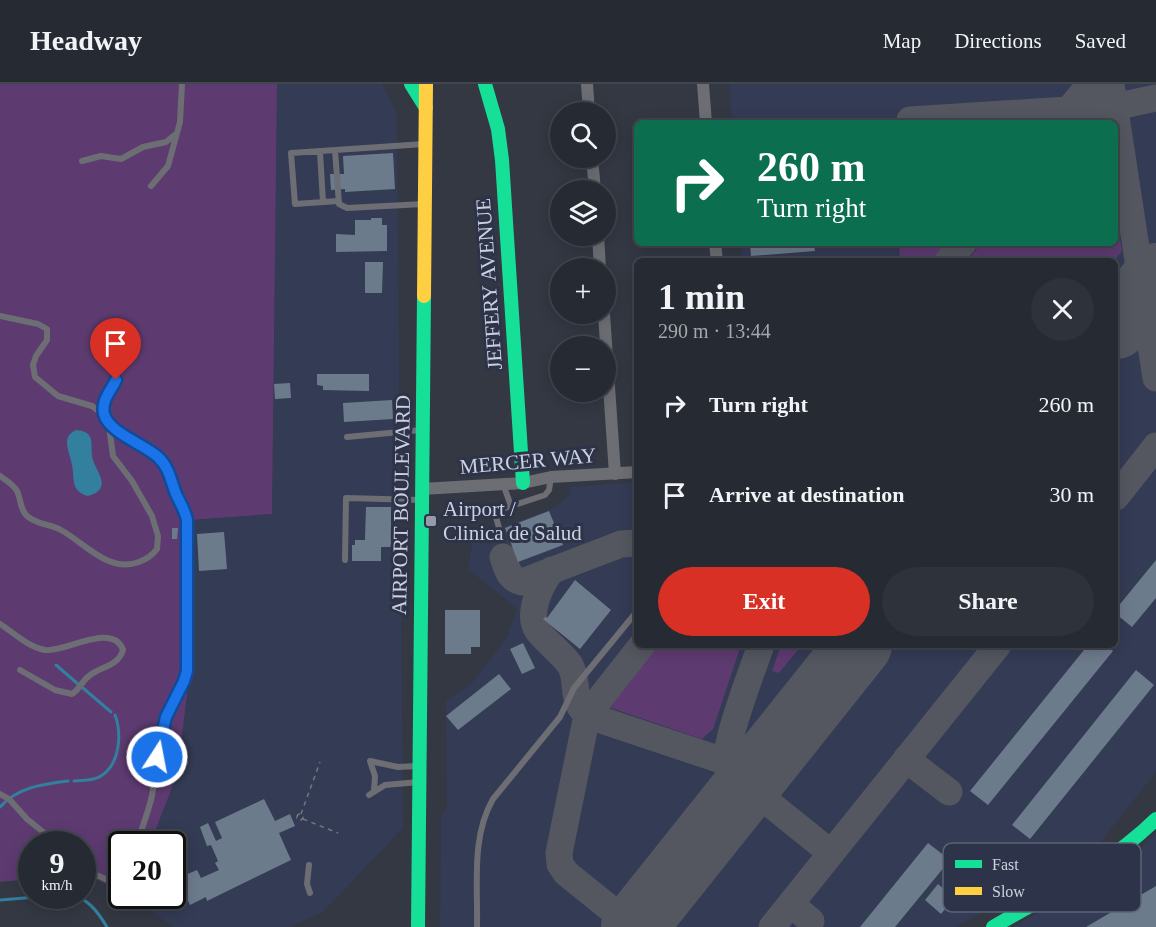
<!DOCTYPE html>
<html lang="en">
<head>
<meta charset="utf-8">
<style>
	body { margin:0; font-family:"Times New Roman",serif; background:#2e323a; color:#f1f3f6; height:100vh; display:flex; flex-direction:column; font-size:22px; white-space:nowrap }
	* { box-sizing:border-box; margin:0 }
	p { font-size:20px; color:#a4a7ac }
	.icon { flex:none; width:33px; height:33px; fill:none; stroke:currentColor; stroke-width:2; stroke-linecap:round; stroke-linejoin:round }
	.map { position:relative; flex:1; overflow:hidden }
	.details { position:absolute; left:634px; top:174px; width:484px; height:390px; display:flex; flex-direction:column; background:#262a32; border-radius:9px; box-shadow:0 3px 15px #0003,0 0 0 2px #42464d }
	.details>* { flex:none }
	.top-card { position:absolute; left:634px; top:36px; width:484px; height:126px; border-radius:9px; box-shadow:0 3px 15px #0003,0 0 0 2px #42464d; background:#0b6e4f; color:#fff; overflow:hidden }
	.buttons { position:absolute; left:550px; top:18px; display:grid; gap:12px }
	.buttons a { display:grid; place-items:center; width:66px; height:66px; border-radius:50%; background:#262a32; box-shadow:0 3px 15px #0003,0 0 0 2px #42464d; font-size:30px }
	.speed { position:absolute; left:18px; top:747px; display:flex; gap:12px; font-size:30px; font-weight:700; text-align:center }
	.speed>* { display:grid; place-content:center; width:78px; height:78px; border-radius:50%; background:#262a32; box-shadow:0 3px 15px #0003,0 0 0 2px #42464d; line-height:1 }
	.speed small { font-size:15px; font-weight:400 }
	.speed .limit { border:3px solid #111; border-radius:9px; background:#fff; color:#111 }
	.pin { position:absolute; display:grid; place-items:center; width:51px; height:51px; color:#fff; margin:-62px -26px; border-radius:50% 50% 50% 0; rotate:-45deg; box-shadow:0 0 6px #0007 }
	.pin .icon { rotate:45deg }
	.me { position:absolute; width:66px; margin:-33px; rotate:11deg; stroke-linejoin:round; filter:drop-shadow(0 0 4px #0008) }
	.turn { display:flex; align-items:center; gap:21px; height:126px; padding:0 24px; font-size:27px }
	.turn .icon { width:78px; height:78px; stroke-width:2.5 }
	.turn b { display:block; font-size:42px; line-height:51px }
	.round { display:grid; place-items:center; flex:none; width:63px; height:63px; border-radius:32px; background:#2e323a }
	.overview { display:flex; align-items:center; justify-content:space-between; height:102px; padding:0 24px }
	h1 { font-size:36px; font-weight:700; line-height:45px }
	.cta { display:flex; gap:12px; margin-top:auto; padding:12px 24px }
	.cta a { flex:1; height:69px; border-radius:36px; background:#d93025; color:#fff; font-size:24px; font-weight:700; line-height:69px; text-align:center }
	.cta a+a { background:#2e323a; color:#f1f3f6 }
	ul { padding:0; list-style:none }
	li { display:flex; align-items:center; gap:18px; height:90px; padding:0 24px }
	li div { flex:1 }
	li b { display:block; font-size:22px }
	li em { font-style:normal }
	header { display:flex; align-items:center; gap:36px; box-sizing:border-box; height:84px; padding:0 30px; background:#262a32; border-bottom:2px solid #42464d }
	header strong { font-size:28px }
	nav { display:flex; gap:33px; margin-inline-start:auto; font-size:21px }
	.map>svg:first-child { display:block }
	.built { fill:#343b54 }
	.green { fill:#5d3b71 }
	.water { fill:#337f9e }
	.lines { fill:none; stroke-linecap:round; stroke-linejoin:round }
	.stream { stroke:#337f9e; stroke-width:3 }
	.taxiway { stroke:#545760; stroke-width:27 }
	.runway { stroke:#545760; stroke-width:66 }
	.building { fill:#6c7b8c }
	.path { stroke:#75767c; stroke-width:1.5; stroke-dasharray:4.5 4.5; stroke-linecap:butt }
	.lane { stroke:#6d6e73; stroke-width:6 }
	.street { stroke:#6d6e73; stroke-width:12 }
	.fast { stroke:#16e098; stroke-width:14 }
	.slow { stroke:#ffcf43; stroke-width:14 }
	.route-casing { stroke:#114b97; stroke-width:15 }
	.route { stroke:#1a73e8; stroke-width:10 }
	.poi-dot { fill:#979ba8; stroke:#2d3449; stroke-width:2 }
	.labels { text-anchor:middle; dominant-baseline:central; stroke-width:6; stroke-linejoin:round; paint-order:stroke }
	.street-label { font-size:21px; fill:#cdd1df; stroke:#2d3449 }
	.poi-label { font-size:21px; fill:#cdd1df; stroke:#2d3449; text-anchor:start }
	.key { fill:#2d3449; stroke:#5d6376; stroke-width:1.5 }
	.key-label { font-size:16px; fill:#cdd1df }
</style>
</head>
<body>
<header>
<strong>Headway</strong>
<nav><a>Map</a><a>Directions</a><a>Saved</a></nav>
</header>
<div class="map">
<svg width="1156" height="843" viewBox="0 0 1156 843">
	<rect width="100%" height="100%" fill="#333843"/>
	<!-- built -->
	<path class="built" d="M277,0H382L397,30L403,744L323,828L291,843H173L130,812H172V760H150L177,691L190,588V436L272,430Z
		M729,0H1156V688L1099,760L1065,779L1063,777L1038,792L1040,795L956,843H440L441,731L447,726L446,617L472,599L507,553L517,525L468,485L473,454L556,423L570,409L569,403L637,398L638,561H1116V177H733V173L741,172L740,159H1116V39H732Z
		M1156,749V843H1013L1114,784L1142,763Z"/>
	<!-- green -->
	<path class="green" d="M0,0H277L272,430L190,436V588L177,691L150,760H122L121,807L92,793L83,792L82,760H32L31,795L0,798Z
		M1116,131L1122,167L1114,177H967L981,159H1116Z
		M899,159H948L933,177H900Z
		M656,561H741L713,645L702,655L611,624L613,614Z
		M781,561H802L779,589L772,587Z"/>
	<!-- water -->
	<path class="water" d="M76,346C98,348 89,362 93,376C97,389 113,405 88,412C70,407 75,395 72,381C70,368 60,353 76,346Z"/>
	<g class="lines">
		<!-- stream -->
		<path class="stream" d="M56,581L78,600
			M83,604L111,628
			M74,697C83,696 94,697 101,692C120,680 122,650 115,631
			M0,723C18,703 43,700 68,697
			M76,812C91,818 99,830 107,843
			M0,816L49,812"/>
		<!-- taxiway -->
		<path class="taxiway" d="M1111,0L1156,294
			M1063,33L1090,0
			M910,36L1114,23L1156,14
			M948,177L963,159
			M1116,413L1156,362
			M503,473C507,485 509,495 522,498L621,460L638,459
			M552,486C541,500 526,530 538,547C547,559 562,569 570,581C580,598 569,618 589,632L727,678
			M761,561C753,585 724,658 727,679C728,683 731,687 734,691L831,769
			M906,675L949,708
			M791,820L811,837
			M633,843L566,789L560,780L559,769L585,641L601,613L642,561
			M772,843L998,561"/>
		<!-- runway -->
		<path class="runway" d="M1116,242L1156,192
			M634,843L859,561"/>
	</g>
	<!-- building -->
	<path class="building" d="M393,69L395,105L345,108V105L331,106L330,90H344L343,72Z
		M371,134H382V141H387V167L336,168V150L355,151V136H371Z
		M750,159H814L815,167L751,172Z
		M365,178H383L382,209H365Z
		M317,290H369V307L323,306V302L317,301Z
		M290,299L291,314L275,315L274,300Z
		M392,316L393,335L344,338L343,319Z
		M366,423H391V463H381V477H352V461H355V456H365Z
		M549,427L563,461L518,478L505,444Z
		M172,444H178L177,455H172Z
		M224,448L227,485L199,487L197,450Z
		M1156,476V514L1132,543L1116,530V525Z
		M575,496L611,526L580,565L543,535L545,533L547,534Z
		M445,526H480V563H471V570H445Z
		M523,559L535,584L522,590L510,565Z
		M1088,561H1105L1113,567L988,721L970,707Z
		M1136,586L1154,601L1030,755L1012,741Z
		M499,590L511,605L458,646L446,632Z
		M264,715L275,737L290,730L295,742L279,749L291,776L207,817L206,813L190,821L178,794L197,786L201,794L219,786L215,779L218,777L211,761L207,762L200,743L208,739L216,757L222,754L215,738Z
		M928,759L950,776L895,843H860Z
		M938,800L954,814L941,830L925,816Z
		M1156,802V843H1086Z"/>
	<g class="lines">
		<!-- path -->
		<path class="path" d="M297 733a3 3 0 1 1 6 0a3 3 0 1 1-6 0Z
			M301,730L320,678
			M303,735L338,749
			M288,738L297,734"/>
		<!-- lane -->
		<path class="lane" d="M177,49L180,38L182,0
			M335,66L339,120L347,124L424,120
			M320,68L323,118
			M82,77L101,72L121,75L143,63L166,58L177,49L168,82L151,102
			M338,117L295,120L291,69L424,60
			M0,232L38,240L47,245V256L36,272L33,281L35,293L58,312L92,322L103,330L109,342L113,372L132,397L152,432L158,452L157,465C152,472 147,475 139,478C108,489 86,460 61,446C51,440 37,441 27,432C20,426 21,415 17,407C13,400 6,396 0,392
			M105,332V317L116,296
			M110,340L149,366L162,378L185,427L187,436V587C183,604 171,616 166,633C157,659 157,685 152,711C149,728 141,743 138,760
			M347,353L421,346
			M503,400L511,422
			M499,444L496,433L499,426L545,411L549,406L551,393
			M345,476L346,414L420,416
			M0,540C14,549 28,563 45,566C64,569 113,537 123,566C118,583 101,582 89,592C82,597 79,606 72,610L55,606L20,586
			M370,677L398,683L418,682
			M370,677L375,692L374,707
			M0,710L9,715L27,735L58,760
			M369,711L385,701L419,698
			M309,781L307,800L310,809
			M82,788C102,789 107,799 122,801
			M477,843C478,801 471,753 493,715L560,633L574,604L638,526"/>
		<!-- street -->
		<path class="street" d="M587,0L589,28
			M703,0L706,39
			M592,74L595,106
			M598,152L600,184
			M715,159L717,177
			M604,230L615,390
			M422,405L523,399L551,393L638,388"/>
		<!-- fast -->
		<path class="fast" d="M411,0L426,24
			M485,0L498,45L502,76L523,399
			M418,843L424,212
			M993,843C1050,810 1109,781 1156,735"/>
		<!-- slow -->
		<path class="slow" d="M424,212L426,0"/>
	</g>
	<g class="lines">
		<defs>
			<path id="route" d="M116,296C111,307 101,316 104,330C109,349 144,360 158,373C169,383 171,397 176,410C180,419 185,426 187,436V587L184,597L166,633L157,673"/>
		</defs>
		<!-- route casing -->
		<use href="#route" class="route-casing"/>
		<!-- route -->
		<use href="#route" class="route"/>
	</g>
	<!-- markers -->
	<rect class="poi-dot" x="425" y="431" width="12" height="12" rx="3"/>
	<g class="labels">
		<!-- street labels -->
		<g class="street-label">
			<text transform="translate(489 200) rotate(-94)">JEFFERY AVENUE</text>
			<text transform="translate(528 377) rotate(-5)">MERCER WAY</text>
			<text transform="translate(401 421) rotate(-89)">AIRPORT BOULEVARD</text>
		</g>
		<!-- poi labels -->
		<g class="poi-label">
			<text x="443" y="425">Airport /<tspan x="443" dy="24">Clinica de Salud</tspan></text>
		</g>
	</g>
	<!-- legend -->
	<rect x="943" y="759" width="198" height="69" rx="9" class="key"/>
	<rect x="955" y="776" width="27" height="8" fill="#16e098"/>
	<rect x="955" y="803" width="27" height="8" fill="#ffcf43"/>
	<g class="key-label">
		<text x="992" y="786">Fast</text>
		<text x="992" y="813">Slow</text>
	</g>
</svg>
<div class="buttons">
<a><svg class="icon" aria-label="search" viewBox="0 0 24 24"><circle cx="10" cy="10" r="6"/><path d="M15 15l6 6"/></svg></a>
<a><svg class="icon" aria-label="layers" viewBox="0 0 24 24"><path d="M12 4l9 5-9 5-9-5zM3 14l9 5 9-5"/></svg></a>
<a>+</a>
<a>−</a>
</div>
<div class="speed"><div>9<small>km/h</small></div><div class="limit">20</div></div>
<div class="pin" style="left:116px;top:296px;background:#d93025"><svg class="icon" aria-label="arrive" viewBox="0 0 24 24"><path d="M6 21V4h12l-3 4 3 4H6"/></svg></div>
<svg class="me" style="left:157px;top:673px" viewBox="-20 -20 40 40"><circle r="17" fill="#1a73e8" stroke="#fff" stroke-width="3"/><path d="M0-11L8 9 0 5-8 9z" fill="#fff"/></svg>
<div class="top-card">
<div class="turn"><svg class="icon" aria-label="right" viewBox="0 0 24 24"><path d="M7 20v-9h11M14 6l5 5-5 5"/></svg><div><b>260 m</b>Turn right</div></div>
</div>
<section class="details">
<div class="overview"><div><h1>1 min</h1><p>290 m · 13:44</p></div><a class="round"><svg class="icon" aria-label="close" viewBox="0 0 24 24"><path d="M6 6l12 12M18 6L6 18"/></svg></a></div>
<ul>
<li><svg class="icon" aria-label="right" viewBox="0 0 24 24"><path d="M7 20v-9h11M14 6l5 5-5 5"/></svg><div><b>Turn right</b></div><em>260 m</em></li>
<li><svg class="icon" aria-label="arrive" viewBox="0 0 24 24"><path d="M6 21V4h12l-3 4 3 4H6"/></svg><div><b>Arrive at destination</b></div><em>30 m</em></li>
</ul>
<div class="cta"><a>Exit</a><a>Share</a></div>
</section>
</div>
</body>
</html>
